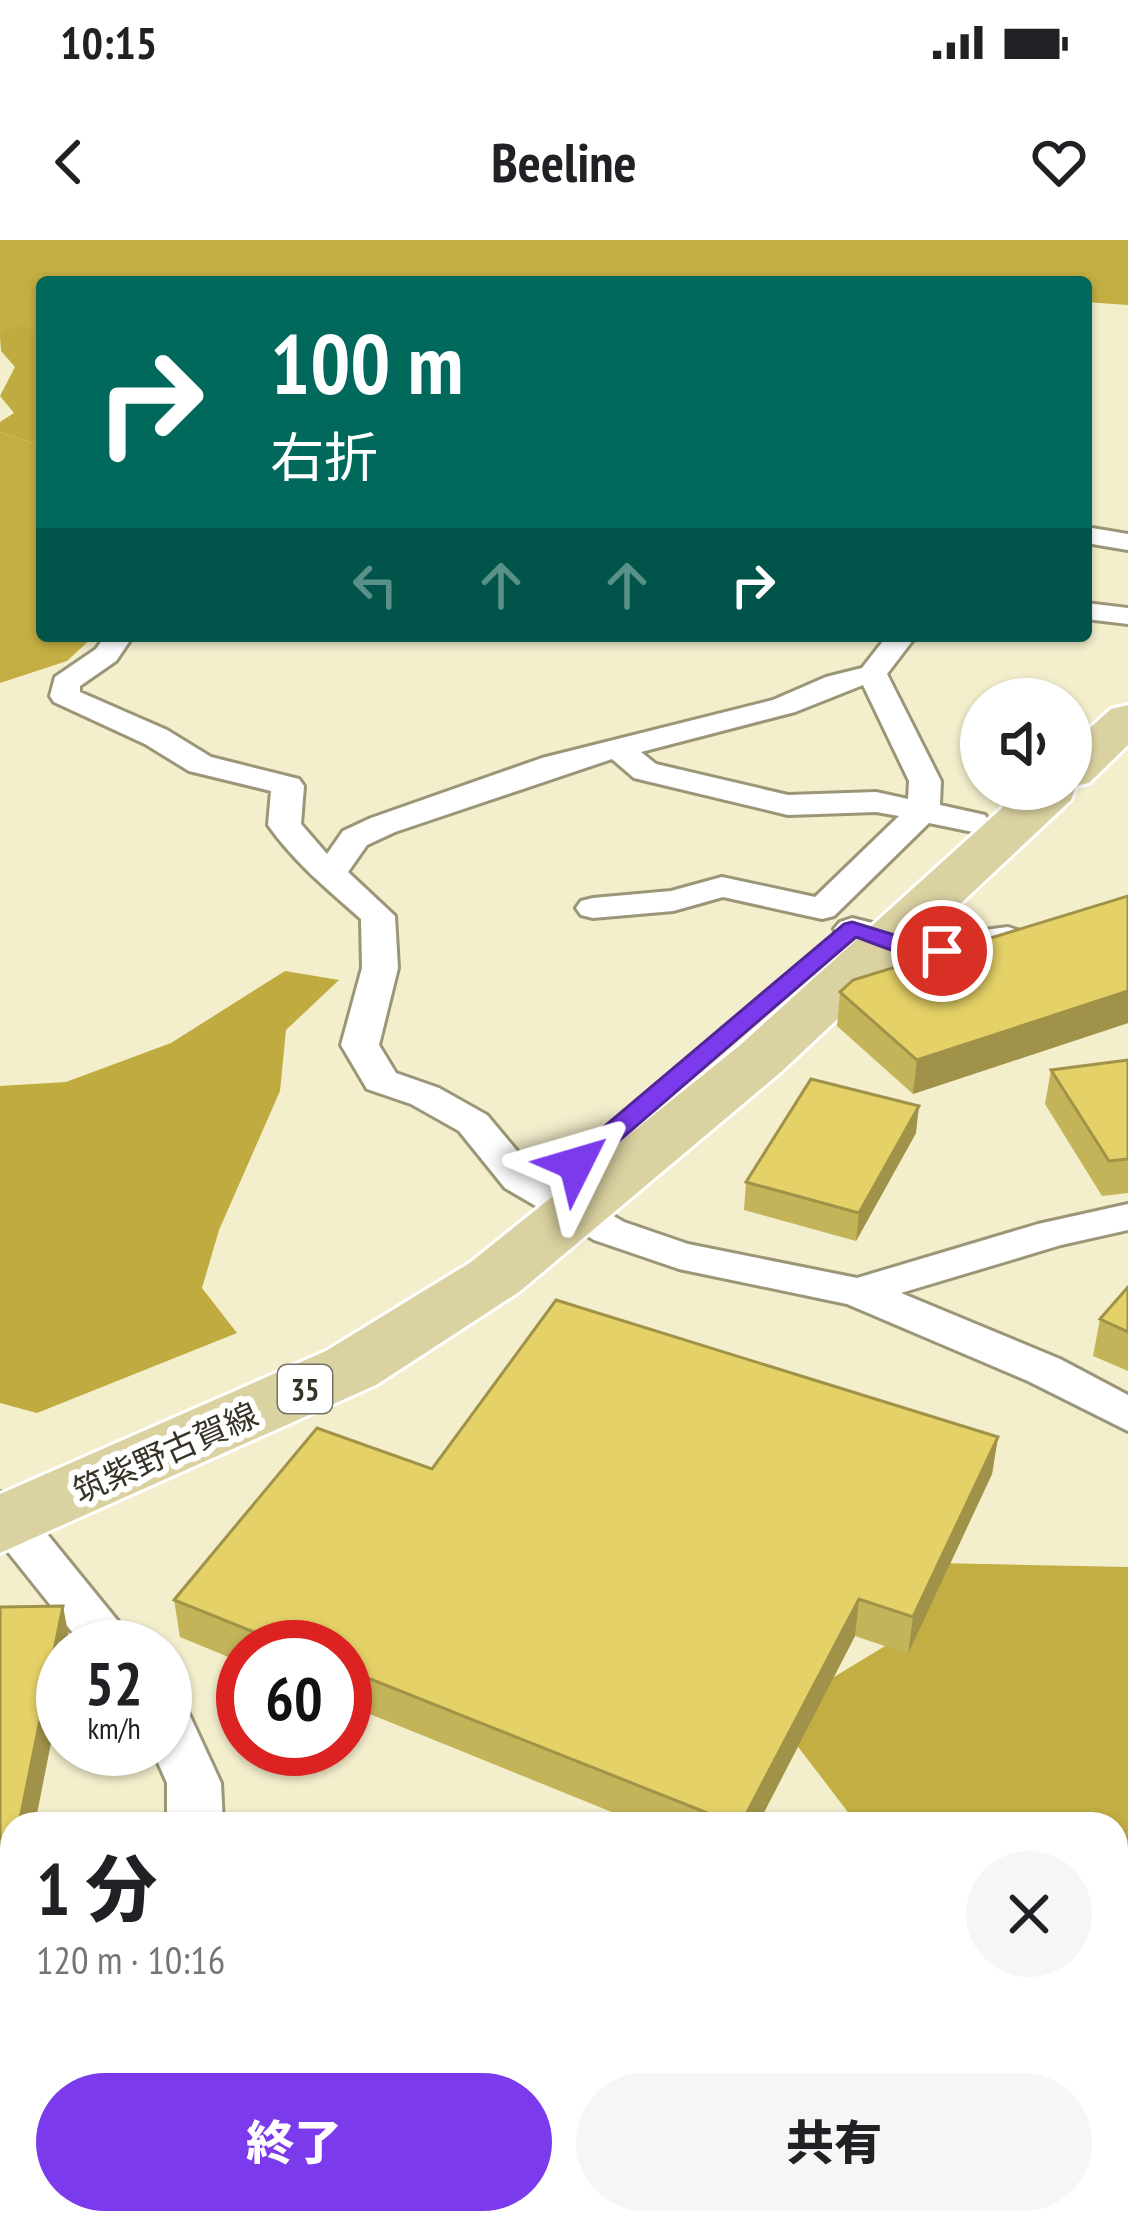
<!DOCTYPE html>
<html lang="ja">
<head>
<meta charset="utf-8">
<style>
	body { margin:0; font-family:"PT Sans Narrow","Noto Sans JP",sans-serif; background:#f6f6f6; color:#202124; height:100vh; display:flex; flex-direction:column; font-size:45px; white-space:nowrap }
	* { box-sizing:border-box; margin:0 }
	p { font-size:39px; color:#757577 }
	.icon { flex:none; width:66px; height:66px; fill:none; stroke:currentColor; stroke-width:2; stroke-linecap:round; stroke-linejoin:round }
	.map { position:relative; flex:1; overflow:hidden }
	.panel { position:absolute; left:0px; top:1572px; width:1128px; height:423px; display:flex; flex-direction:column; background:#fff; border-radius:36px 36px 0 0; box-shadow:0 3px 9px #0004 }
	.panel>* { flex:none }
	.top-card { position:absolute; left:36px; top:36px; width:1056px; height:366px; border-radius:12px; box-shadow:0 3px 9px #0004; background:#00695c; color:#fff; overflow:hidden }
	.tools { position:absolute; left:960px; top:438px; display:grid; gap:24px }
	.tools a { display:grid; place-items:center; width:132px; height:132px; border-radius:50%; background:#fff; box-shadow:0 3px 9px #0004; font-size:60px }
	.speed { position:absolute; left:36px; top:1380px; display:flex; gap:24px; font-size:60px; font-weight:700; text-align:center }
	.speed>* { display:grid; place-content:center; width:156px; height:156px; border-radius:50%; background:#fff; box-shadow:0 3px 9px #0004; line-height:1 }
	.speed small { font-size:30px; font-weight:400 }
	.speed .limit { border:18px solid #d22; background:#fff; color:#111 }
	.pin { position:absolute; display:grid; place-items:center; width:102px; height:102px; color:#fff; margin:-51px; border:6px solid #fff; border-radius:50%; box-shadow:0 3px 12px #0007 }
	.me { position:absolute; width:132px; margin:-66px; rotate:50deg; stroke-linejoin:round; filter:drop-shadow(0 0 9px #0008) }
	.turn { display:flex; align-items:center; gap:42px; height:252px; padding:0 36px; font-size:54px }
	.turn .icon { width:156px; height:156px; stroke-width:2.5 }
	.turn b { display:block; font-size:84px; line-height:102px }
	.lanes { display:flex; align-items:center; height:114px; padding:0 36px; background:#0003; justify-content:center; gap:60px; direction:ltr }
	.lanes .off { opacity:.35 }
	.round { display:grid; place-items:center; flex:none; width:126px; height:126px; border-radius:63px; background:#f6f6f6 }
	.head { display:flex; align-items:center; justify-content:space-between; height:204px; padding:0 36px }
	h1 { font-size:72px; font-weight:800; line-height:90px }
	.button { display:flex; gap:24px; margin-top:auto; padding:24px 36px }
	.button a { flex:1; height:138px; border-radius:72px; background:#7c3aed; color:#fff; font-size:48px; font-weight:800; line-height:138px; text-align:center }
	.button a+a { background:#f6f6f6; color:#202124 }
	.status { display:flex; justify-content:space-between; align-items:center; height:84px; padding:0 60px; background:#fff; direction:ltr }
	.status svg { height:33px; fill:currentColor }
	header { display:flex; justify-content:space-between; align-items:center; height:156px; padding:0 36px; background:#fff; font-size:54px; font-weight:800 }
	.map>svg:first-child { display:block }
	.forest { fill:#c2ae42 }
	.water { fill:#bfab3f }
	.lines { fill:none; stroke-linecap:round; stroke-linejoin:round }
	.minor-casing { stroke:#9b9677; stroke-width:6 }
	.primary-casing { stroke:#fff; stroke-width:6 }
	.minor { fill:#fff; fill-rule:evenodd }
	.primary { fill:#dbd2a2; fill-rule:evenodd }
	.wall { fill:#c4b459 }
	.shaded-wall { fill:#a09248 }
	.building { fill:#e4d167; stroke:#a09248; stroke-width:3 }
	.route { fill:#7c3aed; stroke:#51269a; stroke-width:3 }
	.labels { text-anchor:middle; dominant-baseline:central; stroke-width:12; stroke-linejoin:round; paint-order:stroke }
	.shield { fill:#fff; stroke:#737168; stroke-width:3 }
	.shield-label { font-size:30px; font-weight:bold; fill:#373427 }
	.street-label { font-size:33px; fill:#373427; stroke:#fff }
</style>
</head>
<body>
<div class="status"><b>10:15</b><svg viewBox="0 0 49 12"><path d="M0 12V9h3v3zM5 12V6h3v6zM10 12V3h3v9zM15 12V0h3v12zM26 1h20v11H26zM47 4h2v5h-2z"/></svg></div>
<header><svg class="icon" aria-label="back" viewBox="0 0 24 24"><path d="M15 5l-7 7 7 7"/></svg>Beeline<svg class="icon" aria-label="heart" viewBox="0 0 24 24"><path d="M12 20l-8-8c-3-5 5-10 8-4 3-6 11-1 8 4z"/></svg></header>
<div class="map">
<svg width="1128" height="1994" viewBox="0 0 1128 1994">
	<rect width="100%" height="100%" fill="#f3eecc"/>
	<!-- forest -->
	<path class="forest" d="M0,0H1128V65L1086,62V42H42V90L20,87L0,97Z
		M0,192L42,206V396H94L67,421L0,443Z
		M938,1323L1128,1327V1716L1116,1710V1584H857L773,1474L895,1400Z"/>
	<!-- water -->
	<path class="water" d="M20,86L42,90V206L0,192V182L14,173L0,156L15,127L1,111L0,97L6,90Z
		M285,731L339,740L286,790L280,851L219,990L202,1048L237,1093L37,1173L0,1163V846L66,842L171,803Z"/>
	<g class="lines">
		<defs>
			<path id="minor" d="M1086,287L1128,294V310L1086,303Z
				M1086,363L1128,368V384L1086,379Z
				M105,396H133L116,421L80,446V452L167,490L211,517L299,539L304,546L301,584L327,614L343,591L371,578L542,518L773,460L826,437L862,428L887,396H916L887,434L941,541L940,565L985,575L989,582L985,589L973,592L929,583L834,676L822,679L723,657L673,671L593,678L581,675L576,668L581,661L593,658L671,651L722,637L815,657L899,576L876,572L788,575L634,538L612,519L395,592L367,605L348,632L395,676L398,728L379,805L396,833L439,848L487,875L533,930L624,982L688,1004L857,1038L1038,984L1128,964V990L1061,1005L901,1053L1060,1119L1128,1155V1191L1028,1141L847,1064L679,1029L594,1000L505,948L459,891L411,864L367,849L341,805L362,728L361,679C327,649 294,622 268,585L271,551L189,531L145,504L54,462L50,456L55,437L96,409ZM863,445L909,541L908,559L876,552L788,555L656,524L641,512L795,472Z
				M852,678L929,697L1008,687L1020,691L1026,698L1020,705C955,722 904,717 840,696L834,689L840,682Z
				M0,1252L17,1257L139,1407H84L0,1302Z
				M165,1457L184,1463L221,1543L223,1584H167V1543L152,1509H165Z
				M72,1983H136L132,1994H68Z"/>
			<path id="primary" d="M1128,465V505L1089,543L1076,546L1071,560L781,832L519,1052L376,1145L0,1313V1254L326,1111L471,1022L739,806L1023,549H1071V505L1111,469Z"/>
		</defs>
		<!-- minor casing -->
		<use href="#minor" class="minor-casing"/>
		<!-- primary casing -->
		<use href="#primary" class="primary-casing"/>
		<!-- minor -->
		<use href="#minor" class="minor"/>
		<!-- primary -->
		<use href="#primary" class="primary"/>
	</g>
	<!-- wall -->
	<path class="wall" d="M1128,656V783L913,854L837,786L840,752Z
		M1128,820V953L1102,956L1045,864L1051,830Z
		M916,893L856,1001L744,970L746,942Z
		M1128,1047V1131L1093,1116L1100,1079Z
		M998,1197L992,1234L908,1414L855,1396L758,1584H556L634,1581L345,1464V1407H243V1423L180,1397L174,1360L432,1229Z"/>
	<!-- shaded-wall -->
	<path class="shaded-wall" d="M1128,751V783L913,854L917,820Z
		M919,866L916,893L856,1001L859,973Z
		M998,1197L992,1234L908,1414L913,1377Z
		M859,1359L855,1396L758,1584H741Z
		M63,1366L70,1403V1407H63V1442L35,1584H19Z
		M12,1620V1704L0,1765V1680Z"/>
	<!-- building -->
	<path class="building" d="M1128,656V751L917,820L840,752L853,740Z
		M1128,820V919L1109,921L1051,830Z
		M811,839L919,866L859,973L746,942Z
		M1128,1047V1092L1100,1079Z
		M556,1060L998,1197L913,1377L859,1359L741,1584H735L345,1429V1407H291L174,1360L317,1188L432,1229Z
		M63,1366L19,1584H12V1620L0,1680V1367Z
		M667,1580L668,1584H556Z"/>
	<!-- route -->
	<path class="route" d="M852,682L917,702L950,706L954,711C929,730 883,706 856,697L585,930H567L563,924L567,918L844,684Z"/>
	<g class="labels">
		<!-- shield labels -->
		<rect class="shield" x="278" y="1125" width="54" height="48" rx="9"/>
		<g class="shield-label">
			<text x="305" y="1149">35</text>
		</g>
		<!-- street labels -->
		<g class="street-label">
			<text transform="translate(165 1212) rotate(-24)">筑紫野古賀線</text>
		</g>
	</g>
</svg>
<div class="tools">
<a><svg class="icon" aria-label="sound" viewBox="0 0 24 24"><path d="M4 9h4l5-4v14l-5-4H4zM17 9q2 3 0 6"/></svg></a>
</div>
<div class="speed"><div>52<small>km/h</small></div><div class="limit">60</div></div>
<div class="pin" style="left:942px;top:711px;background:#d93025"><svg class="icon" aria-label="arrive" viewBox="0 0 24 24"><path d="M6 21V4h12l-3 4 3 4H6"/></svg></div>
<svg class="me" style="left:576px;top:924px" viewBox="-20 -20 40 40"><path d="M0-17L14 15 0 8-14 15z" fill="#7c3aed" stroke="#fff" stroke-width="4"/></svg>
<div class="top-card">
<div class="turn"><svg class="icon" aria-label="right" viewBox="0 0 24 24"><path d="M7 20v-9h11M14 6l5 5-5 5"/></svg><div><b>100 m</b>右折</div></div>
<div class="lanes"><svg class="icon off" aria-label="left" viewBox="0 0 24 24"><path d="M17 20v-9H6M10 6l-5 5 5 5"/></svg><svg class="icon off" aria-label="ahead" viewBox="0 0 24 24"><path d="M12 20V5M6 11l6-6 6 6"/></svg><svg class="icon off" aria-label="ahead" viewBox="0 0 24 24"><path d="M12 20V5M6 11l6-6 6 6"/></svg><svg class="icon" aria-label="right" viewBox="0 0 24 24"><path d="M7 20v-9h11M14 6l5 5-5 5"/></svg></div>
</div>
<section class="panel">
<div class="head"><div><h1>1 分</h1><p>120 m · 10:16</p></div><a class="round"><svg class="icon" aria-label="close" viewBox="0 0 24 24"><path d="M6 6l12 12M18 6L6 18"/></svg></a></div>
<div class="button"><a>終了</a><a>共有</a></div>
</section>
</div>
</body>
</html>
